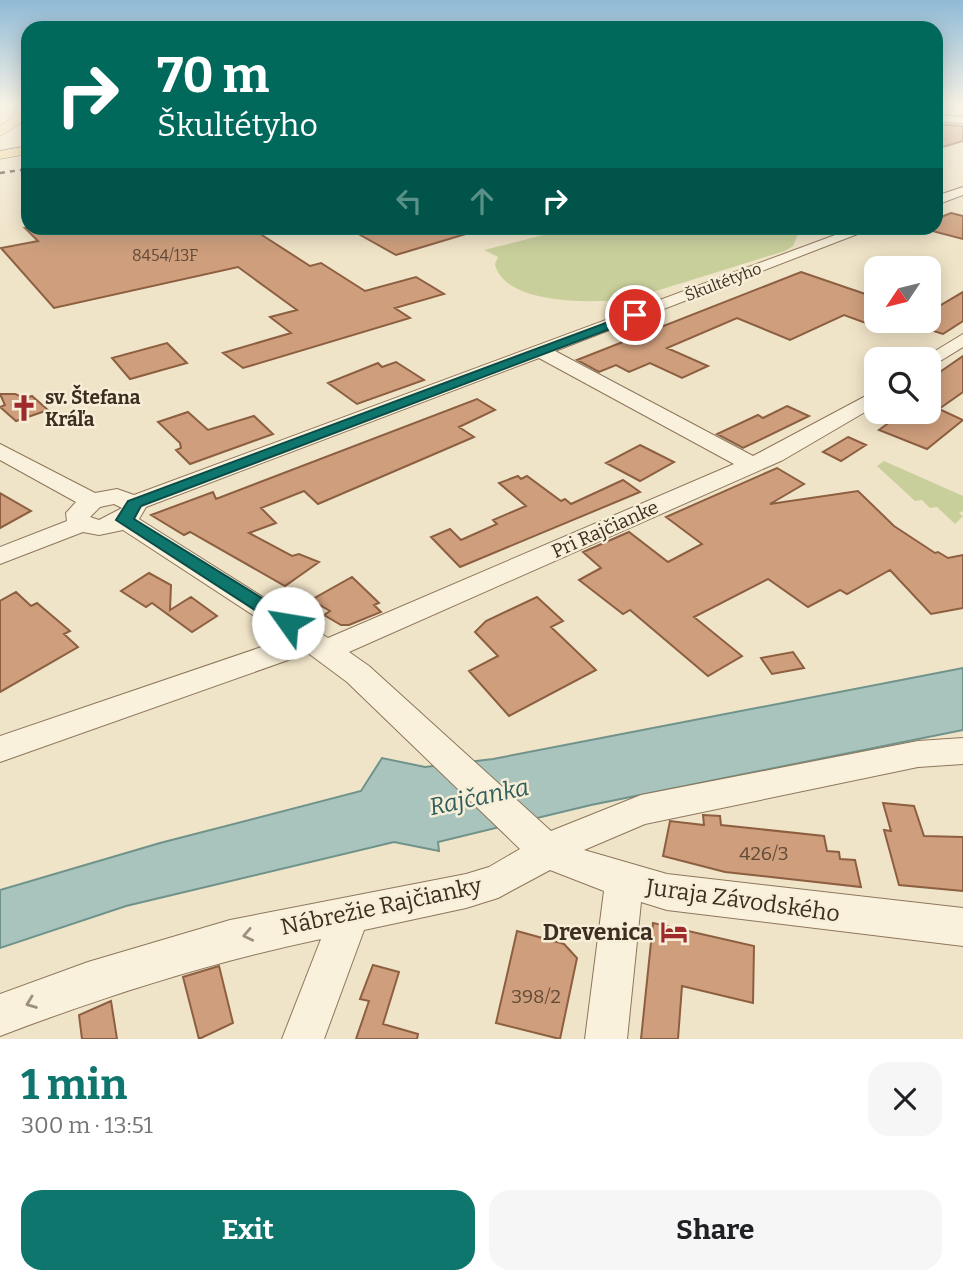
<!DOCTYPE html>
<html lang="en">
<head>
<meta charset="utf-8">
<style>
	body { margin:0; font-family:Bitter,serif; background:#f6f6f6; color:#202124; height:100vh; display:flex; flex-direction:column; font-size:26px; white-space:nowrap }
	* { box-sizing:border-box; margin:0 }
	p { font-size:23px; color:#757577 }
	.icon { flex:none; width:38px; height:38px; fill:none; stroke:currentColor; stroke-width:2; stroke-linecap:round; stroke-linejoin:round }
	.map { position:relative; height:1039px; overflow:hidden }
	.sheet { display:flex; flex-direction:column; background:#fff; flex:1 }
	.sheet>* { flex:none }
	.guide { position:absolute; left:21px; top:21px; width:922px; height:214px; border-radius:21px; box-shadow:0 4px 18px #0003; background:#00695c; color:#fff; overflow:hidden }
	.needle { width:46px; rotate:235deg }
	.fabs { position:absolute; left:864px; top:256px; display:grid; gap:14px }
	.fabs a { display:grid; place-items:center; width:77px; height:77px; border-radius:14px; background:#fff; box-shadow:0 4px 18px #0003; font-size:35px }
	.pin { position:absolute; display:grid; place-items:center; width:60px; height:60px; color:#fff; margin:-30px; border:4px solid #fff; border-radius:50%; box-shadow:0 2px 7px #0007 }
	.me { position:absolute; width:77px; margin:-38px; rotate:302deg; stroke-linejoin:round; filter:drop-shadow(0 0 5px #0008) }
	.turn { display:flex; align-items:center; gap:24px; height:147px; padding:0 21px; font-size:32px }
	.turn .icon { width:91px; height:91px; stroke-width:2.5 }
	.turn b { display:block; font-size:49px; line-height:60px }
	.lanes { display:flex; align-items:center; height:66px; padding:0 21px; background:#0003; justify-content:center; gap:35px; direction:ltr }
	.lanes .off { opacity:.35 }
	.round { display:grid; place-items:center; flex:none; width:74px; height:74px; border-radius:21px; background:#f6f6f6 }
	.head { display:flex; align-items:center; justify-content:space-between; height:119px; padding:0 21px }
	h1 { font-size:42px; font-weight:700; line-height:52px; color:#0f766e }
	.primary-button { display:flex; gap:14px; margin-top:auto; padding:14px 21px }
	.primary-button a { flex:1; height:80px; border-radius:21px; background:#0f766e; color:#fff; font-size:28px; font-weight:700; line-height:80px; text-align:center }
	.primary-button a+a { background:#f6f6f6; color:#202124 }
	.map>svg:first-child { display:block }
	.green { fill:#c9cf9b }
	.water { fill:#a9c4bc; stroke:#6f938a; stroke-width:2 }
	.building { fill:#cf9f7d; stroke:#8d5f41; stroke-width:2 }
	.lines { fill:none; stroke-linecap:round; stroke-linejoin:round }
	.minor-casing { stroke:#8d765c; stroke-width:2 }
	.major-casing { stroke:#5b4430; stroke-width:1 }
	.minor { fill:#faf1dc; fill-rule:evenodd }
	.major { fill:#f3d9a0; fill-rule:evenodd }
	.rail { stroke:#3d2e20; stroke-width:2.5; stroke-dasharray:5 5; stroke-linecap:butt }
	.oneway { stroke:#9c907e }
	.route { fill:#0f766e; stroke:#0a4d48; stroke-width:2 }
	.labels { text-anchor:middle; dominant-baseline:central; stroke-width:5; stroke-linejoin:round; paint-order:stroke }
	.number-label { font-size:16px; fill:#624a37 }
	.far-street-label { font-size:16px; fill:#3d2e20; stroke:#f7eed8 }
	.poi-label { font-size:19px; font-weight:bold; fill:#3d2e20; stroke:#f7eed8; text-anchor:start }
	.street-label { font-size:19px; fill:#3d2e20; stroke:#f7eed8 }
	.near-number-label { font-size:19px; fill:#624a37 }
	.near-street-label { font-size:23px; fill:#3d2e20; stroke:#f7eed8 }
	.near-poi-label { font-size:23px; font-weight:bold; fill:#3d2e20; stroke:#f7eed8; text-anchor:end }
	.near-water-label { font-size:24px; font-style:italic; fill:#2f5d5a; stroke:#f7eed8 }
</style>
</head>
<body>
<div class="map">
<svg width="963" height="1039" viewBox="0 0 963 1039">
	<rect width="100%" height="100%" fill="#f0e4c8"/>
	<!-- green -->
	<path class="green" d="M571,228H794L798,234L793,246L785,251L630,299C598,303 504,306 495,264L498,257L484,250Z
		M884,461L963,496V511L959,513L963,516L955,524L937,507L930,508L922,500L915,501L877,466Z"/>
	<!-- water -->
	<path class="water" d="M963,668V730L591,805L438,842L439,851L394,842L126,906L0,948V890L160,843L361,791L382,758L425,767L493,759Z"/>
	<!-- building -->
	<path class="building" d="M936,124L963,126V141L936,149Z
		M951,213L963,216V239L921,228H936V219Z
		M25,228H72L78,233L103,228H251L310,266L321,263L365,291L416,277L444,294L395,308L410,318L243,368L223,353L291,333L270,317L297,310L238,267L54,308L1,248L38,241Z
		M348,228H468L469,233L396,255Z
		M801,272L877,298V327L844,315L790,340L737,318L667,348L708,366L682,378L650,363L629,372L616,365L599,372L577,360Z
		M963,292V321L943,334L911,324L929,320V312Z
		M167,343L187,363L130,379L112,358Z
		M963,356V392L939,409L963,420L927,449L879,430L905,411H929V371L937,374Z
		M396,362L424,380L357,404L328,383L378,363L382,367Z
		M0,394H15L26,398L32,396L48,410L16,421L0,407L5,405Z
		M477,399L495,410L459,427L474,437L318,504L304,491L261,508L276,523L249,533L292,556L299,554L319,562L285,586L190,532L184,535L151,515L213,492L216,499Z
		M787,406L809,416L743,448L717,434L758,415L763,418Z
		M188,412L208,430L254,416L273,434L190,464L176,450L181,448L180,443L158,422Z
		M848,437L866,445L841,461L823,452Z
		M640,445L674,462L640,481L606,463Z
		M777,468L804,484L770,504L858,491L894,526L935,553L938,552L948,558L963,555V608L931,614L890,570L847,594L840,590L808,607L768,579L694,617L742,656L708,676L630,610L623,614L579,580L601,568L583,552L629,532L668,562L702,544L666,517Z
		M518,476L521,479L527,476L561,501L565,499L571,504L623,480L640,492L460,567L431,537L450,529L461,540L497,524L493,520L526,506L499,483Z
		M0,493L31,511L0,528Z
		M149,573L171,585L170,610L191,597L217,616L192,632L152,603L146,607L121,591Z
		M352,577L379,603L374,605L381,612L349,625H341L324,615L330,611L311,600Z
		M16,592L31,606L37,603L70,631L64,634L78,647L0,692V601Z
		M537,597L563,621L551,627L596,670L509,716L469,671L498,656L475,632L486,621Z
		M793,652L804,668L772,674L761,658Z
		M883,803L914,806L924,836L963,837V891L899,885L884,830L891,831Z
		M703,815L720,816L721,825L824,836L827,851L839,852L840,859L855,860L861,887L725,872L663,856L670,821L704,825Z
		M653,923L754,946L753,1003L682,986L678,1039H641Z
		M517,931L564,944L577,958L560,1039L496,1023Z
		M373,965L399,972L383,1024L418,1034L417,1039H356L369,1001L360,999Z
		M219,966L233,1023L199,1039L183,977Z
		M111,1001L117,1039H82L79,1015Z"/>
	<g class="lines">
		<defs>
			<path id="minor" d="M936,115L963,117V123L936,121Z
				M963,187V195L936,205V196Z
				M854,228H873L555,351L753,456L877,390V405L783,460L349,652L369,666L551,831L641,795L918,741L963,738V764L918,767L645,824L584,850L667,874L963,908V946L667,910L641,902L627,1039H585L604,891L550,870L498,898L466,908L364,930L324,1039H282L321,939C211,962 105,996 0,1036V994L88,962L230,920L466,874L489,867L520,849L347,682L308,653L0,762V736L288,638L123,530L99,535L83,532L0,564V547L67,521L66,513L76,502L0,460V444L95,493L117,489L134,495ZM539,358L734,464L328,638L139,519L146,507ZM114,504L122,508L99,520L90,517L100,507Z
				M963,334V347L929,368V359H922Z"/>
			<path id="major" d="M18,105H28L20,124L0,136V126L10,119Z
				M28,146V154L0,159V151Z"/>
		</defs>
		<!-- minor casing -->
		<use href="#minor" class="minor-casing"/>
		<!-- major casing -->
		<use href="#major" class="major-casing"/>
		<!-- minor -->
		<use href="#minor" class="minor"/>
		<!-- major -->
		<use href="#major" class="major"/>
		<!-- rail -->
		<path class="rail" d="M0,173L28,169"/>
	</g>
	<!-- one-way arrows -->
	<defs><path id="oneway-chevron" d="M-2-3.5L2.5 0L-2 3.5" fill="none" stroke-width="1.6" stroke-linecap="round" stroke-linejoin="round" transform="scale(1.75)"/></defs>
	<g class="oneway">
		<use href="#oneway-chevron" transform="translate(248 935) rotate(168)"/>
		<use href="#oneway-chevron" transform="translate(31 1003) rotate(159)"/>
	</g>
	<!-- sky -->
	<linearGradient id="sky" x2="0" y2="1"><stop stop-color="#8fbad6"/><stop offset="0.42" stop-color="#f8f3e6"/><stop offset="1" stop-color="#f8f3e6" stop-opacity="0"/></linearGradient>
	<rect width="963" height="250" fill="url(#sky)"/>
	<!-- route -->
	<path class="route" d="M635,312L640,315L639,318L141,506L134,519L294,618L297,623L294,627H281L116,520L128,501Z"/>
	<!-- icons -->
	<defs>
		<symbol id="church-bare" viewBox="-9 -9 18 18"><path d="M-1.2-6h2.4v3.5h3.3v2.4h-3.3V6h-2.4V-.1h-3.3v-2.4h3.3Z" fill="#9e2a2b" stroke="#f7eed8" stroke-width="2.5" paint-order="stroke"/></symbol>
		<symbol id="hotel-bare" viewBox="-9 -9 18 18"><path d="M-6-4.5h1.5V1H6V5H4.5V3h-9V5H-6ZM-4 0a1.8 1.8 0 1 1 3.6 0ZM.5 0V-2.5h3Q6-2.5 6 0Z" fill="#9e2a2b" stroke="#f7eed8" stroke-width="2.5" paint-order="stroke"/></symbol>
	</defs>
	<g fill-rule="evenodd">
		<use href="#church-bare" x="5" y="389" width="38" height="38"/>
		<use href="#hotel-bare" x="655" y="913" width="38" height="38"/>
	</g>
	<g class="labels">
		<!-- number labels -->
		<g class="number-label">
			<text x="165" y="255">8454/13F</text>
		</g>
		<!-- far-street labels -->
		<g class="far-street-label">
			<text transform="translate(723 282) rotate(-21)">Škultétyho</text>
		</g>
		<!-- poi labels -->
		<g class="poi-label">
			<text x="45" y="397">sv. Štefana<tspan x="45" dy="22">Kráľa</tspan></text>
		</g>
		<!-- street labels -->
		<g class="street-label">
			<text transform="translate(605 529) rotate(-24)">Pri Rajčianke</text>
		</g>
		<!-- near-number labels -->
		<g class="near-number-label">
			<text x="764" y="853">426/3</text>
			<text x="536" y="996">398/2</text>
		</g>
		<!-- near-street labels -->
		<g class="near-street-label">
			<text transform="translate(743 900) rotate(8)">Juraja Závodského</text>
			<text transform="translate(381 906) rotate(-12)">Nábrežie Rajčianky</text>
		</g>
		<!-- near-poi labels -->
		<g class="near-poi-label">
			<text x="653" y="932">Drevenica</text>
		</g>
		<!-- near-water labels -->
		<g class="near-water-label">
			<text transform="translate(479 797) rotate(-12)">Rajčanka</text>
		</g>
	</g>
</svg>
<div class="fabs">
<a><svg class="needle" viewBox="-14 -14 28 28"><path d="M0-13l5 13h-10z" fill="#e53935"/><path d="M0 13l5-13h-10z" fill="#757577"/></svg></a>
<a><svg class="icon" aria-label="search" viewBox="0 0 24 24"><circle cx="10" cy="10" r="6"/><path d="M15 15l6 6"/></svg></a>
</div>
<div class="pin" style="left:635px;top:315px;background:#d93025"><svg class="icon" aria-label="arrive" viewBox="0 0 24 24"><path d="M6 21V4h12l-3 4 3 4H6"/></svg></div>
<svg class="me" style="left:288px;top:623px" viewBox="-20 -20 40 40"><circle r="19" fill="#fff"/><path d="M0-13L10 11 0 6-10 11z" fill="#0f766e"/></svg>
<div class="guide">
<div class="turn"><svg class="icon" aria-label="right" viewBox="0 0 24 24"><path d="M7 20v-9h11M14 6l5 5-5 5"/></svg><div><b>70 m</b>Škultétyho</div></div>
<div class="lanes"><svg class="icon off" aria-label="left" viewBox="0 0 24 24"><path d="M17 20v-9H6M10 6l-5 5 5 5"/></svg><svg class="icon off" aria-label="ahead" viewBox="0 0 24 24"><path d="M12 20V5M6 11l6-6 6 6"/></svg><svg class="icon" aria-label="right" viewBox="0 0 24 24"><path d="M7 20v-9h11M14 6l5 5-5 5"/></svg></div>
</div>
</div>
<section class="sheet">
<div class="head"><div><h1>1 min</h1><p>300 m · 13:51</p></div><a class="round"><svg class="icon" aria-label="close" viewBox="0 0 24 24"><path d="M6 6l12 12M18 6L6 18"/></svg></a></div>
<div class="primary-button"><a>Exit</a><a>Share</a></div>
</section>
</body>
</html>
